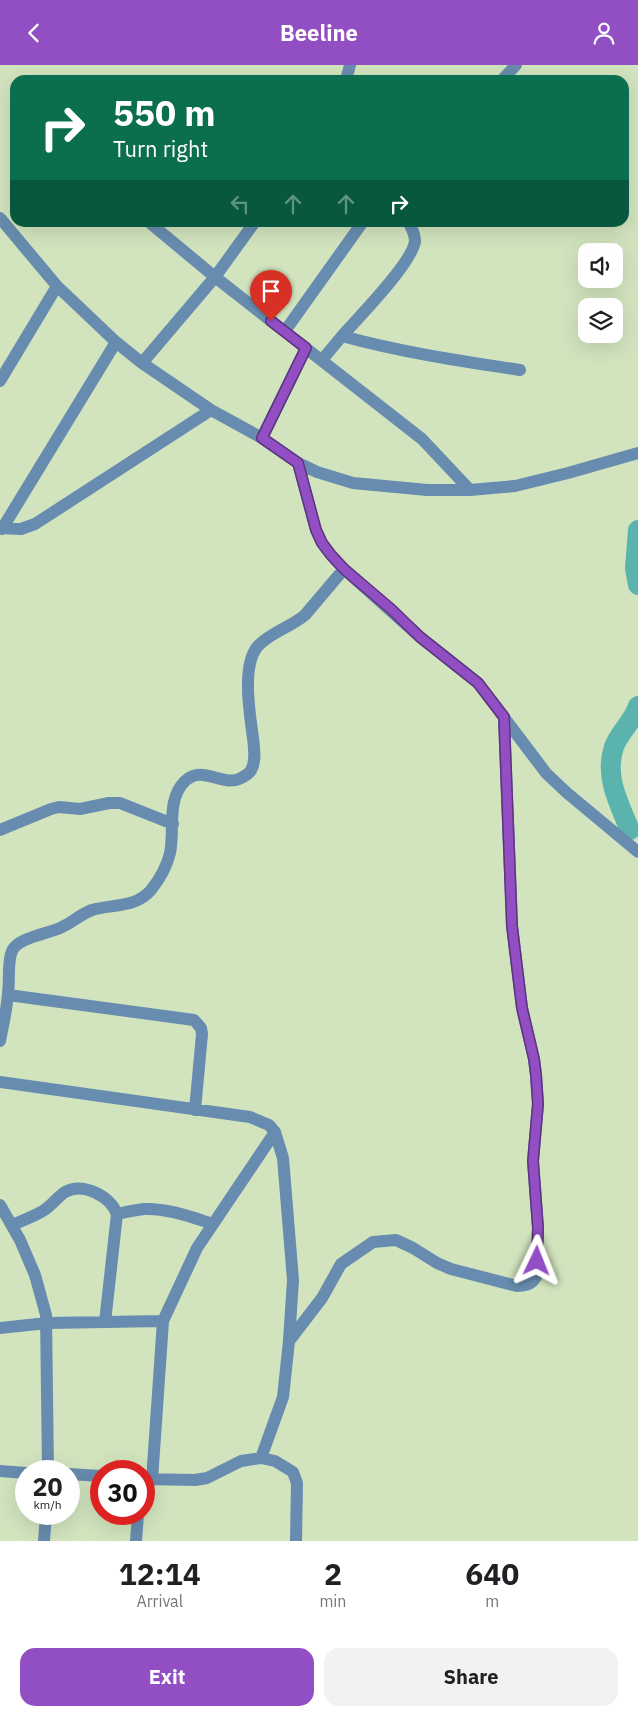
<!DOCTYPE html>
<html lang="en">
<head>
<meta charset="utf-8">
<style>
	body { margin:0; font-family:"IBM Plex Sans",sans-serif; background:#f2f2f2; color:#202124; height:100vh; display:flex; flex-direction:column; font-size:19px; white-space:nowrap }
	* { box-sizing:border-box; margin:0 }
	p { font-size:16px; color:#757577 }
	.icon { flex:none; width:28px; height:28px; fill:none; stroke:currentColor; stroke-width:2; stroke-linecap:round; stroke-linejoin:round }
	.map { position:relative; height:1476px; overflow:hidden }
	.side { display:flex; flex-direction:column; background:#fff; flex:1 }
	.side>* { flex:none }
	.hud { position:absolute; left:10px; top:10px; width:619px; height:152px; border-radius:15px; box-shadow:0 5px 20px #0002; background:#0b6e4f; color:#fff; overflow:hidden }
	.tools { position:absolute; left:578px; top:178px; display:grid; gap:10px }
	.tools a { display:grid; place-items:center; width:45px; height:45px; border-radius:10px; background:#fff; box-shadow:0 5px 20px #0002; font-size:25px }
	.speed { position:absolute; left:15px; top:1395px; display:flex; gap:10px; font-size:25px; font-weight:700; text-align:center }
	.speed>* { display:grid; place-content:center; width:65px; height:65px; border-radius:50%; background:#fff; box-shadow:0 5px 20px #0002; line-height:1 }
	.speed small { font-size:12px; font-weight:400 }
	.speed .limit { border:8px solid #d22; background:#fff; color:#111 }
	.pin { position:absolute; display:grid; place-items:center; width:42px; height:42px; color:#fff; margin:-51px -21px; border-radius:50% 50% 50% 0; rotate:-45deg; box-shadow:0 0 5px #0007 }
	.pin .icon { rotate:45deg }
	.me { position:absolute; width:55px; margin:-28px; rotate:2deg; stroke-linejoin:round; filter:drop-shadow(0 0 4px #0008) }
	.turn { display:flex; align-items:center; gap:18px; height:105px; padding:0 20px; font-size:22px }
	.turn .icon { width:65px; height:65px; stroke-width:2.5 }
	.turn b { display:block; font-size:35px; line-height:42px }
	.lanes { display:flex; align-items:center; height:48px; padding:0 20px; background:#0003; justify-content:center; gap:25px; direction:ltr }
	.lanes .off { opacity:.35 }
	.eta { display:flex; justify-content:space-evenly; align-items:center; height:85px; text-align:center }
	.eta b { font-size:30px; font-weight:700; line-height:35px }
	.primary-button { display:flex; gap:10px; margin-top:auto; padding:10px 20px }
	.primary-button a { flex:1; height:58px; border-radius:15px; background:#924fc4; color:#fff; font-size:20px; font-weight:700; line-height:58px; text-align:center }
	.primary-button a+a { background:#f2f2f2; color:#202124 }
	header { display:flex; justify-content:space-between; align-items:center; height:65px; padding:0 20px; background:#924fc4; color:#fff; font-size:22px; font-weight:700 }
	.map>svg:first-child { display:block }
	.lines { fill:none; stroke-linecap:round; stroke-linejoin:round }
	.river { stroke:#5ab4ad; stroke-width:20 }
	.minor { stroke:#688caf; stroke-width:12 }
	.route-casing { stroke:#5f337f; stroke-width:12 }
	.route { stroke:#924fc4; stroke-width:9 }
</style>
</head>
<body>
<header><svg class="icon" aria-label="back" viewBox="0 0 24 24"><path d="M15 5l-7 7 7 7"/></svg>Beeline<svg class="icon" aria-label="person" viewBox="0 0 24 24"><circle cx="12" cy="8" r="4"/><path d="M4 21q1-7 8-7t8 7"/></svg></header>
<div class="map">
<svg width="638" height="1476" viewBox="0 0 638 1476">
	<rect width="100%" height="100%" fill="#d2e4be"/>
	<g class="lines">
		<!-- river -->
		<path class="river" d="M638,465L635,503L638,520
			M630,765C619,739 604,711 614,682C619,667 633,657 638,641"/>
		<!-- minor -->
		<path class="minor" d="M346,15L350,0
			M502,15L516,0
			M0,153L57,221L116,277L142,298L211,345L262,373L298,398L317,407L353,418L427,425H470L515,421L568,408L638,388
			M150,158L215,212L422,374L470,425
			M285,266L362,158
			M342,271C358,253 413,197 415,176C415,169 412,164 409,158
			M322,295L342,271C400,287 460,296 520,305
			M142,298L215,212L254,158
			M0,316L57,221
			M262,373L306,283
			M298,398L316,465L322,478L331,490L344,504L420,572L478,618L546,708L566,727L638,787
			M0,463L21,464L35,459L211,345
			M2,464L116,277
			M0,765L51,744L59,742L80,744L109,738H120L173,759
			M8,930L194,955L201,963L202,969L195,1045
			M0,976C3,960 7,944 8,928C10,915 7,898 12,886C18,872 49,869 62,862C73,857 81,849 92,845C112,839 136,843 151,825C159,815 167,801 170,788C175,765 166,735 185,716C203,699 222,723 241,713C245,711 251,708 252,703C256,695 254,682 253,673C250,650 241,600 258,581C271,567 291,562 305,550L344,504
			M0,1017L250,1052L269,1060L275,1067L197,1183L163,1256L152,1415
			M0,1140L20,1175L35,1210L46,1250L48,1406
			M117,1149C126,1147 135,1145 144,1144C167,1143 191,1152 213,1159
			M12,1160C22,1156 32,1152 41,1147C51,1142 56,1133 65,1127C83,1117 110,1131 117,1149L105,1257
			M0,1263L47,1258L163,1256
			M289,1276L322,1233L341,1199L373,1177L396,1175L413,1183L437,1198L451,1204L517,1221C526,1220 531,1220 536,1212L538,1163L533,1096L538,1039L536,1010L534,994L522,943L512,861L504,653
			M261,1393L283,1332L289,1276L293,1215L283,1093L275,1067
			M0,1406L26,1408
			M69,1409L101,1411
			M144,1414L195,1415L207,1413L241,1396L261,1393L275,1396L293,1407L297,1418L296,1476
			M44,1476L46,1449
			M136,1476L138,1449"/>
	</g>
	<g class="lines">
		<defs>
			<path id="route" d="M271,256L306,283L262,373L298,398L316,465L322,478L331,490L344,504L391,544L420,572L478,618L504,652L512,861L522,943L534,994L536,1010L538,1039L533,1096L538,1163L537,1196"/>
		</defs>
		<!-- route casing -->
		<use href="#route" class="route-casing"/>
		<!-- route -->
		<use href="#route" class="route"/>
	</g>
</svg>
<div class="tools">
<a><svg class="icon" aria-label="sound" viewBox="0 0 24 24"><path d="M4 9h4l5-4v14l-5-4H4zM17 9q2 3 0 6"/></svg></a>
<a><svg class="icon" aria-label="layers" viewBox="0 0 24 24"><path d="M12 4l9 5-9 5-9-5zM3 14l9 5 9-5"/></svg></a>
</div>
<div class="speed"><div>20<small>km/h</small></div><div class="limit">30</div></div>
<div class="pin" style="left:271px;top:256px;background:#d93025"><svg class="icon" aria-label="arrive" viewBox="0 0 24 24"><path d="M6 21V4h12l-3 4 3 4H6"/></svg></div>
<svg class="me" style="left:537px;top:1196px" viewBox="-20 -20 40 40"><path d="M0-17L14 15 0 8-14 15z" fill="#924fc4" stroke="#fff" stroke-width="4"/></svg>
<div class="hud">
<div class="turn"><svg class="icon" aria-label="right" viewBox="0 0 24 24"><path d="M7 20v-9h11M14 6l5 5-5 5"/></svg><div><b>550 m</b>Turn right</div></div>
<div class="lanes"><svg class="icon off" aria-label="left" viewBox="0 0 24 24"><path d="M17 20v-9H6M10 6l-5 5 5 5"/></svg><svg class="icon off" aria-label="ahead" viewBox="0 0 24 24"><path d="M12 20V5M6 11l6-6 6 6"/></svg><svg class="icon off" aria-label="ahead" viewBox="0 0 24 24"><path d="M12 20V5M6 11l6-6 6 6"/></svg><svg class="icon" aria-label="right" viewBox="0 0 24 24"><path d="M7 20v-9h11M14 6l5 5-5 5"/></svg></div>
</div>
</div>
<section class="side">
<div class="eta">
<div><b>12:14</b><p>Arrival</p></div>
<div><b>2</b><p>min</p></div>
<div><b>640</b><p>m</p></div>
</div>
<div class="primary-button"><a>Exit</a><a>Share</a></div>
</section>
</body>
</html>
